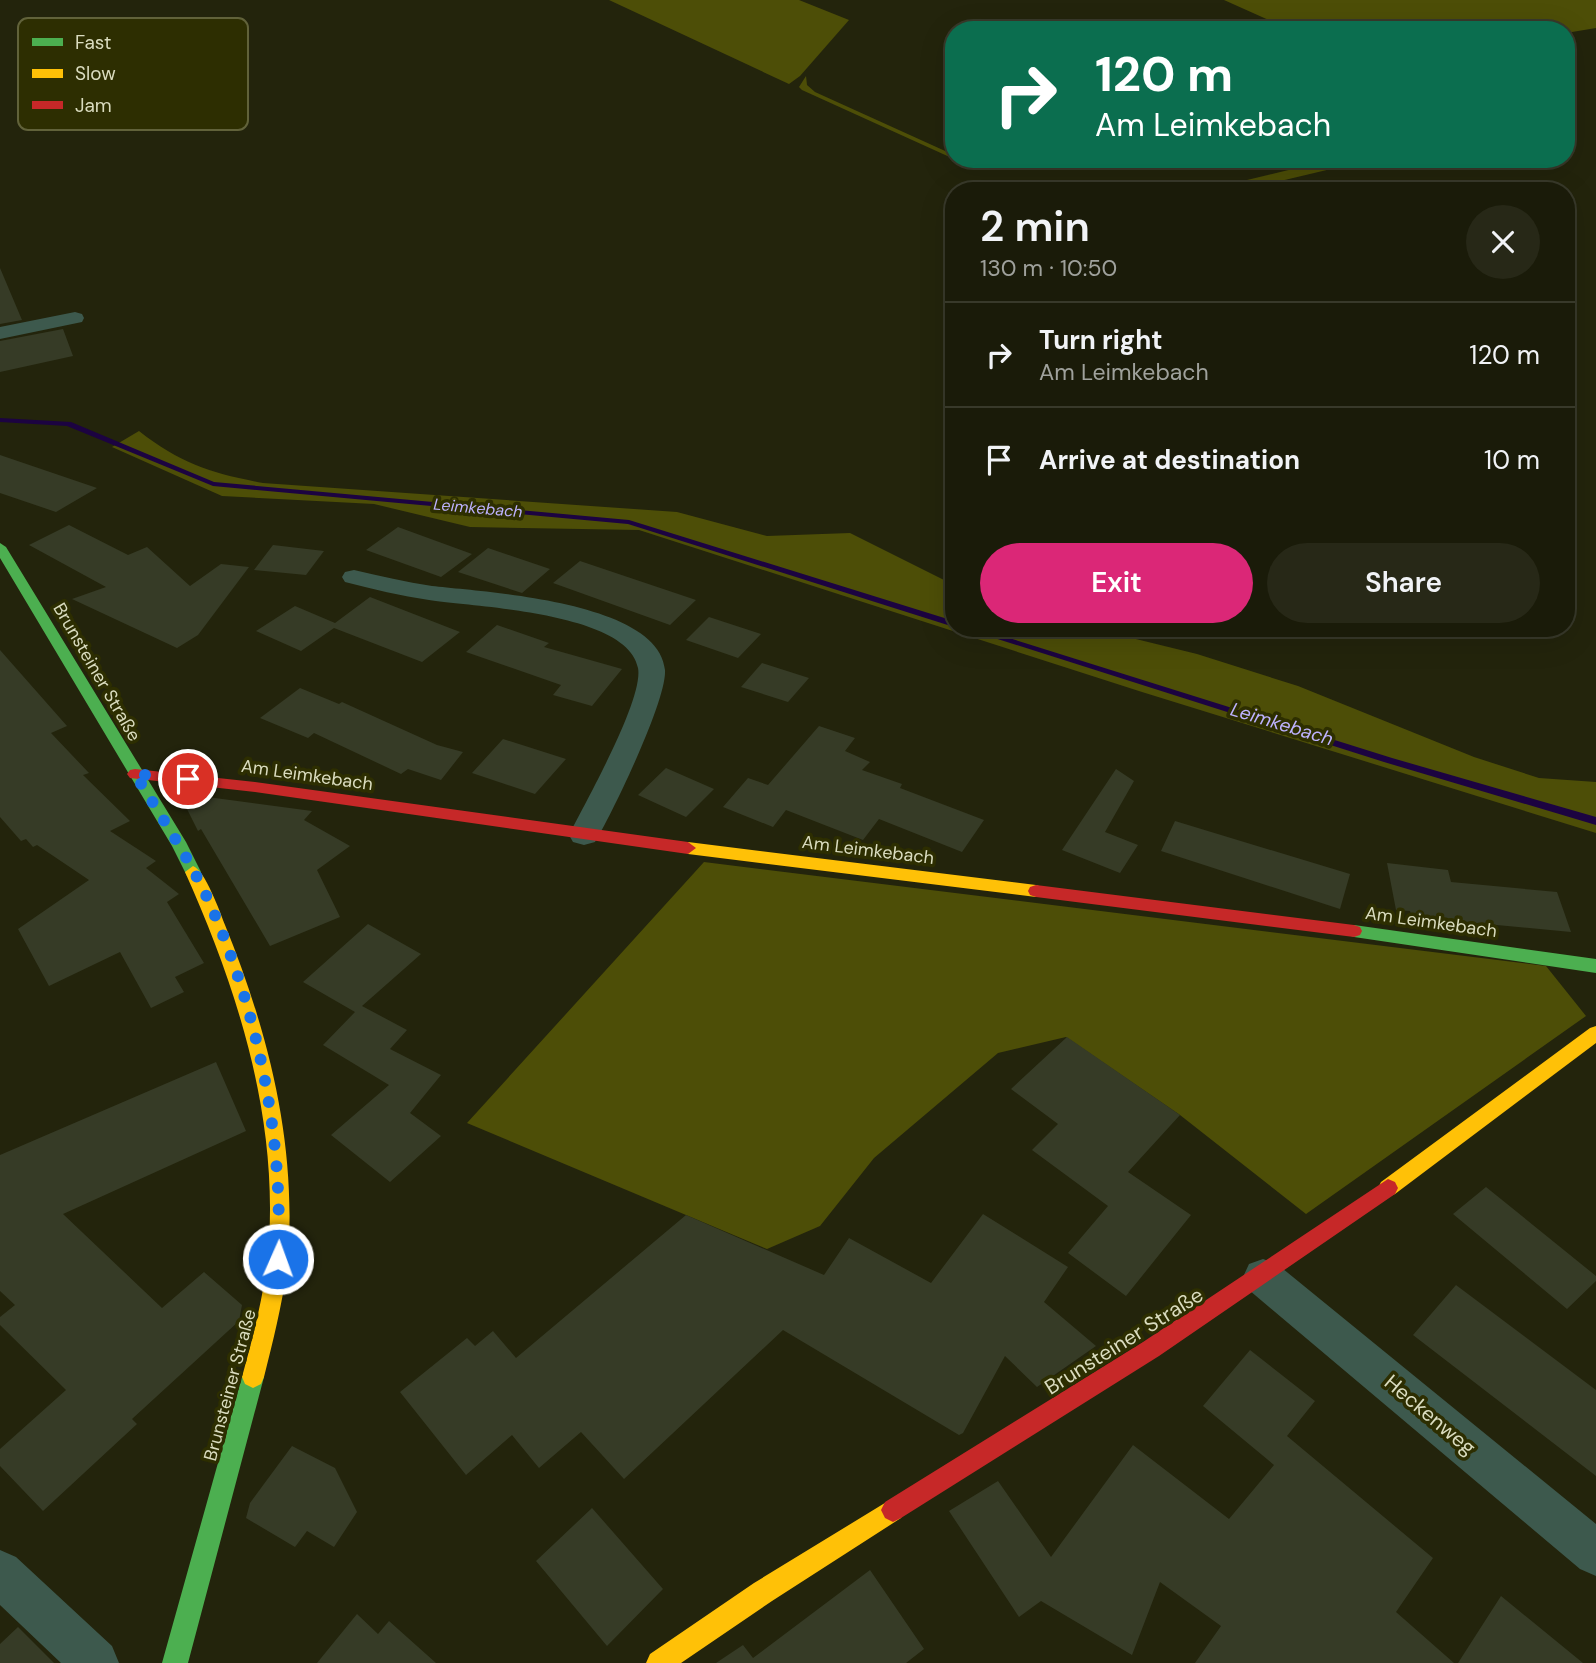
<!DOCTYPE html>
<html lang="en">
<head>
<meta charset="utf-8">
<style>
	body { margin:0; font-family:"DM Sans",sans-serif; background:#272817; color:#f1f3f6; height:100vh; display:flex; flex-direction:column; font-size:26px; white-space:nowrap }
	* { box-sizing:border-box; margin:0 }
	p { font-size:23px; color:#9fa19c }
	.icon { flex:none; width:38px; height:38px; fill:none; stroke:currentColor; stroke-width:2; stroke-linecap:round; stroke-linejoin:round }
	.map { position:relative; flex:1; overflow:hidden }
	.details { position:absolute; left:945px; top:182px; width:630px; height:455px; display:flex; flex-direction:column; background:#1a1b09; border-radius:28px; box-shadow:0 7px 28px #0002,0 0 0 2px #38392a }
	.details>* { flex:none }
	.top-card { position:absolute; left:945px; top:21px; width:630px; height:147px; border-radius:28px; box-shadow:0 7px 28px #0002,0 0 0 2px #38392a; background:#0b6e4f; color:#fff; overflow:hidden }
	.pin { position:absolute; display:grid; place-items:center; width:60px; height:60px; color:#fff; margin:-30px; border:4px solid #fff; border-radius:50%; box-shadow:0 2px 7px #0007 }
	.me { position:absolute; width:77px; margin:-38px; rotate:2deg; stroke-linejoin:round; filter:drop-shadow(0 0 5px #0008) }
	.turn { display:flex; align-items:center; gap:24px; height:147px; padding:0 35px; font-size:32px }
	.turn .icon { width:91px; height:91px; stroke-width:2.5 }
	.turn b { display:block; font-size:49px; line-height:60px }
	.round { display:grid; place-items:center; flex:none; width:74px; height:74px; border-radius:37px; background:#272817 }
	.head { display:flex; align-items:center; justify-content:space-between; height:119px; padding:0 35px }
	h1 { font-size:42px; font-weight:600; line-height:52px }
	.primary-button { display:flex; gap:14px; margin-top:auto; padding:14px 35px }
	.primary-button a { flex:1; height:80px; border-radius:42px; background:#db2777; color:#fff; font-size:28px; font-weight:600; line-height:80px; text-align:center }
	.primary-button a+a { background:#272817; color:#f1f3f6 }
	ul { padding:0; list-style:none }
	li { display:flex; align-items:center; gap:21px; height:105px; padding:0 35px; border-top:2px solid #38392a }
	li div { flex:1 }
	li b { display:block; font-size:26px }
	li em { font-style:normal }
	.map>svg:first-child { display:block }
	.green { fill:#4d4e07 }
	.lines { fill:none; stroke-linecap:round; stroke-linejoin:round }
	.stream { fill:#1c0341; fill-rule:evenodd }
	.building { fill:#363b26 }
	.street { fill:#3d594d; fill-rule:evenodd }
	.fast { fill:#4caf50; fill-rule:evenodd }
	.slow { fill:#ffc107; fill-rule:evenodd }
	.jam { fill:#c62828; fill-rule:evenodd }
	.route { stroke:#1a73e8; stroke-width:12; stroke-dasharray:0 21.6 }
	.labels { text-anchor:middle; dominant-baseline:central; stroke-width:7; stroke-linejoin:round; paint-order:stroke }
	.far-water-label { font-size:16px; font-style:italic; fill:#bdb2fe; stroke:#2d2e01 }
	.street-label { font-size:18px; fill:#dadcbf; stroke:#2d2e01 }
	.water-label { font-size:19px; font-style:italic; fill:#bdb2fe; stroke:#2d2e01 }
	.near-street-label { font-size:21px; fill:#dadcbf; stroke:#2d2e01 }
	.key { fill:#2d2e01; stroke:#61623a; stroke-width:2 }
	.key-label { font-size:19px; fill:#dadcbf }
</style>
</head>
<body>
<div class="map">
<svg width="1596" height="1663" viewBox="0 0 1596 1663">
	<rect width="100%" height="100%" fill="#23240c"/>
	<!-- green -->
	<path class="green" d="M609,0H799L849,20L800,76L789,84Z
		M1224,0H1596V28L1566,33V30H1291Z
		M806,76L807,85L815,92L954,155V159L802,90L799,87Z
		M1334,159H1373L1238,191H1201Z
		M139,431C181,464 211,473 263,483L677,512L767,536L850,533L954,585V628H1091L1197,654L1298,686L1474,757L1539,778L1596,782V833L1142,692L639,530L470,527L374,504L222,496L112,447Z
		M704,862L1546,966L1586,1016L1306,1214L1180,1115L1066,1037L998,1053L874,1158L820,1226L767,1249L467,1123Z"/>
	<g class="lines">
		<!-- stream -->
		<path class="stream" d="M0,418L71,422L214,482L629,520L954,621V627L628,524L213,486L67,426L0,422Z
			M963,628H977L1392,758L1596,817V825L1384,762Z"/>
	</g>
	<!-- building -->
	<path class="building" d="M0,268L22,320L0,324Z
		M63,329L73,356L0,372V341Z
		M0,455L97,488L56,512L0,493Z
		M69,525L128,555L147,547L190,586L221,564L249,567L198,635L177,648L72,599L106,587L29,545Z
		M398,527L472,554L441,577L366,550Z
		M273,545L324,551L306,575L254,570Z
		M488,548L550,569L522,593L458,572Z
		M580,561L696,600L670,625L553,583Z
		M370,597L460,632L422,662L334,628L301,651L256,631L295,606L335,623Z
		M709,617L761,634L738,658L686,640Z
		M497,625L549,643L544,647L622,669L592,706L553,695L561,685L466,652Z
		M0,650L67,726L51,733L89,773L83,775L130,821L110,831L156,861L146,868L179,894L167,902L204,963L175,977L184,992L151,1008L120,952L49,986L18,929L89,880L37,845L33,847L26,839L21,841L0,817Z
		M762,663L809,678L788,702L741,687Z
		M300,688L339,704L342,702L437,745L463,752L441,780L408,769L401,774L314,733L308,738L260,718Z
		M819,726L855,738L845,751L870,762L862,770L902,784L900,788L984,820L962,852L879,819L863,840L786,810L773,827L723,807L748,778L768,785Z
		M503,739L566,759L535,794L472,773Z
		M666,768L714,789L686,817L638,795Z
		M1116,769L1134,781L1105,832L1138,845L1120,873L1062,850Z
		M200,796L312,811L304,820L350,846L317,870L340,917L270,946L201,829L198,831L184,803Z
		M1175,821L1350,874L1340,909L1161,851Z
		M1387,863L1448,870L1451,882L1557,892L1571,932L1412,917L1410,911L1396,910Z
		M368,924L421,954L362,1006L407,1030L390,1049L441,1075L410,1113L441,1136L390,1182L331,1135L389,1085L323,1045L355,1012L303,982Z
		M1067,1037L1180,1115L1128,1172L1191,1215L1126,1296L1068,1253L1108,1206L1032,1150L1058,1124L1011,1089Z
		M216,1062L246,1131L63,1214L162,1308L204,1272L242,1305L239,1321L132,1419L137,1424L43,1511L0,1466V1449L66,1390L0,1325V1317L15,1305L0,1291V1155Z
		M1486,1187L1596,1276V1281L1567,1309L1453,1214Z
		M983,1214L1068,1267L1044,1302L1096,1346L1037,1387L1005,1356L963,1433L959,1435L783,1330L624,1479L581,1432L539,1468L512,1435L466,1475L400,1392L467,1338L475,1346L493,1331L516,1358L686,1215L824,1275L849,1238L931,1283Z
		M1456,1285L1596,1390V1476L1413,1335Z
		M1250,1350L1315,1401L1287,1436L1433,1558L1396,1612L1454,1663H1195L1221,1626L1160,1582L1132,1655L1041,1601L1019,1617L949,1511L998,1481L1051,1557L1133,1445L1229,1519L1274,1465L1203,1406Z
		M292,1446L335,1468L357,1512L334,1547L307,1531L295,1547L246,1518L250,1503Z
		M592,1508L663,1589L607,1646L536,1561Z
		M870,1570L924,1649L906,1663H716L743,1645L753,1658Z
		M1501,1596L1583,1663H1458Z
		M357,1614L378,1634L389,1621L436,1663H317Z
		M18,1627L54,1663H0V1644Z"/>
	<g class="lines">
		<!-- street -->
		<path class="street" d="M75,312L82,314L84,318L82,322L0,339V327Z
			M354,570C380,576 406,582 432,586C484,592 659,601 665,670C667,700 612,814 595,842L584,845L573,842L569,835C585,803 644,699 638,668C628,612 474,607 429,600C401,596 373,589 345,582L342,577L345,572Z
			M1263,1259L1277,1264L1596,1524V1576L1580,1569L1249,1290L1243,1277L1249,1264Z
			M0,1550L16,1557L112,1646L119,1663H61L0,1605Z"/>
		<!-- fast -->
		<path class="fast" d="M0,543L6,547L186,842L201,872L199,876H187L172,846L0,558Z
			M1354,925L1596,959V973L1354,937L1348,935L1346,931L1348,927Z
			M253,1366L261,1370L264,1377L188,1663H162L242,1377L245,1370Z"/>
		<!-- slow -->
		<path class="slow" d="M688,842L1036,885L1042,887L1044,891L1042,895L1036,897L688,854L680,848Z
			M193,866C205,870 220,912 225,925C266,1026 294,1132 289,1241C287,1287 275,1333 264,1377L261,1384L253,1388L245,1384L242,1377C254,1333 266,1288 269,1242C277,1113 237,988 185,872Z
			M1596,1026V1043L1395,1194L1388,1197L1381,1194L1378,1188L1381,1182L1590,1028Z
			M893,1498L901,1502L905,1510L901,1518L772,1601L681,1663H646L650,1654L754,1583Z"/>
		<!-- jam -->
		<path class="jam" d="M135,769L255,782L688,842L696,848L688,854L255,792L130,778L127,774L130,770Z
			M1036,885L1354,925L1360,927L1362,931L1360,935L1354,937L1036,897L1030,895L1028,891L1030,887Z
			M1388,1179L1395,1182L1398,1188L1395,1194L1159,1356L901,1518L893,1522L885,1518L881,1510L885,1502L1143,1342Z"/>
	</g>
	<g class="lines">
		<!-- route -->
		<path class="route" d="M188,779L135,774C159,813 185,852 205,893C257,1005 284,1136 278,1259"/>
	</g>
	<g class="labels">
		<!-- far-water labels -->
		<g class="far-water-label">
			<text transform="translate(478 508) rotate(5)">Leimkebach</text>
		</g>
		<!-- street labels -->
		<g class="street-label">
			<text transform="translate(97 672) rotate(60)">Brunsteiner Straße</text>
			<text transform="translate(307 775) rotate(8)">Am Leimkebach</text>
			<text transform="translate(868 850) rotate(7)">Am Leimkebach</text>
			<text transform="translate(1431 922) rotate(8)">Am Leimkebach</text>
			<text transform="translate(230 1385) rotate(-75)">Brunsteiner Straße</text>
		</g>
		<!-- water labels -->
		<g class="water-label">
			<text transform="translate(1282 724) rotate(17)">Leimkebach</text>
		</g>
		<!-- near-street labels -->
		<g class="near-street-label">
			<text transform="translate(1124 1341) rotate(-32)">Brunsteiner Straße</text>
			<text transform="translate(1430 1415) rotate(40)">Heckenweg</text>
		</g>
	</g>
	<!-- legend -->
	<rect x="18" y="18" width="230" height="112" rx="10" class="key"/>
	<rect x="32" y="38" width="31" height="8" fill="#4caf50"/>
	<rect x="32" y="69" width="31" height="9" fill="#ffc107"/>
	<rect x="32" y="101" width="31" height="8" fill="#c62828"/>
	<g class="key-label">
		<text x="75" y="49">Fast</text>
		<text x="75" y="80">Slow</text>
		<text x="75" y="112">Jam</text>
	</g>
</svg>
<div class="pin" style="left:188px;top:779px;background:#d93025"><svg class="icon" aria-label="arrive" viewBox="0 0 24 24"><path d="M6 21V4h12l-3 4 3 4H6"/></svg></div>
<svg class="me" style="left:278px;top:1259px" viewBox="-20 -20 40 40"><circle r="17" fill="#1a73e8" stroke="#fff" stroke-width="3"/><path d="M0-11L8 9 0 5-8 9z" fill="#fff"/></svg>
<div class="top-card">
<div class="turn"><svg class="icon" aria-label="right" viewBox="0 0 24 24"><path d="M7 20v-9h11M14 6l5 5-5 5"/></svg><div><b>120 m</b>Am Leimkebach</div></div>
</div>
<section class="details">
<div class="head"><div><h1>2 min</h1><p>130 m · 10:50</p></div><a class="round"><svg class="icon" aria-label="close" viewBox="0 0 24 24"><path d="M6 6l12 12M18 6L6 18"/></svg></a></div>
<ul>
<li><svg class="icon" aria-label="right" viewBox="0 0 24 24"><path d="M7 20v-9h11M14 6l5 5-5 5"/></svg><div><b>Turn right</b><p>Am Leimkebach</p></div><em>120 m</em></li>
<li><svg class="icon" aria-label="arrive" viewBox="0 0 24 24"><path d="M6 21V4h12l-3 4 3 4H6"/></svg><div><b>Arrive at destination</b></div><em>10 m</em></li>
</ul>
<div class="primary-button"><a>Exit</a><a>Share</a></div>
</section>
</div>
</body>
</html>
